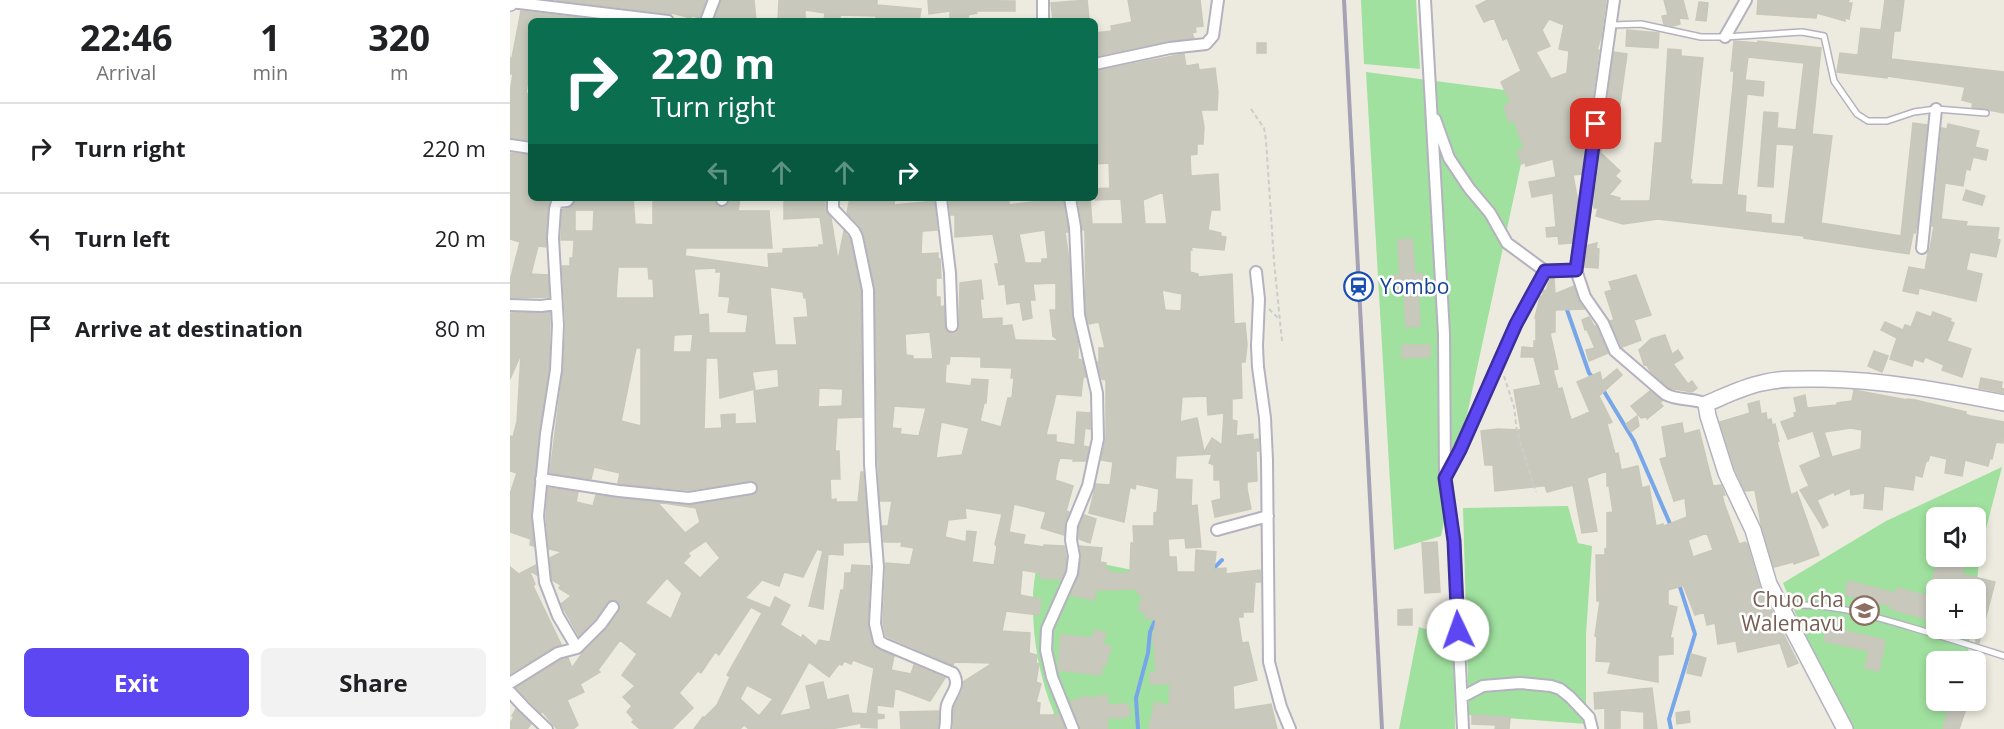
<!DOCTYPE html>
<html lang="en">
<head>
<meta charset="utf-8">
<style>
	body { margin:0; font-family:"Open Sans",sans-serif; background:#f2f2f2; color:#202124; height:100vh; display:flex; flex-direction:column; font-size:22px; white-space:nowrap }
	* { box-sizing:border-box; margin:0 }
	p { font-size:20px; color:#757577 }
	.icon { flex:none; width:33px; height:33px; fill:none; stroke:currentColor; stroke-width:2; stroke-linecap:round; stroke-linejoin:round }
	.map { position:relative; flex:1; overflow:hidden }
	.side { display:flex; flex-direction:column; background:#fff; width:510px }
	.side>* { flex:none }
	.banner { position:absolute; left:18px; top:18px; width:570px; height:183px; border-radius:9px; box-shadow:0 3px 9px #0003; background:#0b6e4f; color:#fff; overflow:hidden }
	.controls { position:absolute; left:1416px; top:507px; display:grid; gap:12px }
	.controls a { display:grid; place-items:center; width:60px; height:60px; border-radius:9px; background:#fff; box-shadow:0 3px 9px #0003; font-size:30px }
	.pin { position:absolute; display:grid; place-items:center; width:51px; height:51px; color:#fff; margin:-26px; border-radius:12px; box-shadow:0 3px 9px #0006 }
	.me { position:absolute; width:66px; margin:-33px; rotate:357deg; stroke-linejoin:round; filter:drop-shadow(0 0 4px #0008) }
	.turn { display:flex; align-items:center; gap:21px; height:126px; padding:0 24px; font-size:27px }
	.turn .icon { width:78px; height:78px; stroke-width:2.5 }
	.turn b { display:block; font-size:42px; line-height:51px }
	.lanes { display:flex; align-items:center; height:57px; padding:0 24px; background:#0003; justify-content:center; gap:30px; direction:ltr }
	.lanes .off { opacity:.35 }
	.eta { display:flex; justify-content:space-evenly; align-items:center; height:102px; text-align:center }
	.eta b { font-size:36px; font-weight:700; line-height:42px }
	.cta { display:flex; gap:12px; margin-top:auto; padding:12px 24px }
	.cta a { flex:1; height:69px; border-radius:9px; background:#5d47f2; color:#fff; font-size:24px; font-weight:700; line-height:69px; text-align:center }
	.cta a+a { background:#f2f2f2; color:#202124 }
	ul { padding:0; list-style:none }
	li { display:flex; align-items:center; gap:18px; height:90px; padding:0 24px; border-top:2px solid #e0e0e0 }
	li div { flex:1 }
	li b { display:block; font-size:22px }
	li em { font-style:normal }
	main { display:flex; flex:1; min-height:0 }
	.map>svg:first-child { display:block }
	.green { fill:#a0e19f; fill-rule:evenodd }
	.lines { fill:none; stroke-linecap:round; stroke-linejoin:round }
	.stream { stroke:#78a7e9; stroke-width:4 }
	.building { fill:#c9c8bd; stroke:#c8c8b9; stroke-width:1.5; fill-rule:evenodd }
	.lane-casing { stroke:#b4b2bf; stroke-width:8 }
	.street-casing { stroke:#b4b2bf; stroke-width:14 }
	.secondary-casing { stroke:#b4b2bf; stroke-width:18 }
	.path { stroke:#ccc; stroke-width:2; stroke-dasharray:4.5 3; stroke-linecap:butt }
	.lane { stroke:#fff; stroke-width:5 }
	.street { stroke:#fff; stroke-width:10 }
	.secondary { stroke:#fff; stroke-width:15 }
	.rail { stroke:#a5a2b5; stroke-width:4 }
	.route-casing { stroke:#3c2e9d; stroke-width:15 }
	.route { stroke:#5d47f2; stroke-width:10 }
	.labels { text-anchor:middle; dominant-baseline:central; stroke-width:5; stroke-linejoin:round; paint-order:stroke }
	.transit-label { font-size:21px; fill:#164399; stroke:#fff; text-anchor:start }
	.education-label { font-size:21px; fill:#785e54; stroke:#fff; text-anchor:end }
</style>
</head>
<body>
<main>
<section class="side">
<div class="eta">
<div><b>22:46</b><p>Arrival</p></div>
<div><b>1</b><p>min</p></div>
<div><b>320</b><p>m</p></div>
</div>
<ul>
<li><svg class="icon" aria-label="right" viewBox="0 0 24 24"><path d="M7 20v-9h11M14 6l5 5-5 5"/></svg><div><b>Turn right</b></div><em>220 m</em></li>
<li><svg class="icon" aria-label="left" viewBox="0 0 24 24"><path d="M17 20v-9H6M10 6l-5 5 5 5"/></svg><div><b>Turn left</b></div><em>20 m</em></li>
<li><svg class="icon" aria-label="arrive" viewBox="0 0 24 24"><path d="M6 21V4h12l-3 4 3 4H6"/></svg><div><b>Arrive at destination</b></div><em>80 m</em></li>
</ul>
<div class="cta"><a>Exit</a><a>Share</a></div>
</section>
<div class="map">
<svg width="1494" height="729" viewBox="0 0 1494 729">
	<rect width="100%" height="100%" fill="#edebdf"/>
	<!-- green -->
	<path class="green" d="M851,0H906L910,69L854,64Z
		M856,72L1026,94L931,536L884,550Z
		M1492,467L1470,552L1466,591L1426,590V628L1461,629L1457,661L1426,662V700L1452,701L1449,729H1333L1273,583L1376,521ZM1426,518H1466V556H1426Z
		M1058,506L1068,543L1082,546L1076,635V724L959,715L953,508Z
		M529,551L642,574L666,640L658,729H532L544,713C529,677 522,636 523,598C523,583 527,566 529,551Z
		M909,627L944,639L945,729H889Z"/>
	<g class="lines">
		<!-- stream -->
		<path class="stream" d="M1056,307L1079,373L1083,378
			M1092,388L1124,441L1161,526
			M700,572L712,560
			M628,729L626,698L638,653L640,632L647,616
			M1161,729L1159,719L1185,634L1169,584"/>
	</g>
	<!-- building -->
	<path class="building" d="M46,0H193L196,1L189,18L182,16L181,18L162,13L161,14Z
		M211,0H244L246,21H204Z
		M269,0H367V5L411,9L409,21H366V16L330,15V21H314L315,13L295,10V21H268Z
		M418,0L505,1V11H466L467,13L458,15L459,21H440V11L419,14Z
		M577,0L579,18L543,21L541,3Z
		M618,0H690L693,26L685,27L686,32L682,33L684,38L658,41L585,56V33L602,31L601,26L622,22Z
		M978,0H1096L1091,37L1087,50H1089L1072,174L1063,175L1068,202L1062,243L1049,244L1048,236L1037,237L1036,228L1046,227L1043,193L1022,197L1019,182L1046,177L1043,159L1016,166L1015,162L1012,164L1007,152L1014,149L1004,120L999,122L994,105L1001,103L991,82L1011,71L997,38L993,40L984,18L974,22L966,6ZM1039,19L1054,25L1049,49L1059,51L1057,73L1041,79L1026,52L1040,46L1032,30Z
		M1154,0H1173L1178,19L1169,18L1170,24L1163,26L1154,24L1152,16L1158,15Z
		M1248,0H1339L1338,3H1342L1339,19L1335,18V21L1307,13L1306,18L1247,14Z
		M1375,0H1394L1390,31H1384L1381,59L1494,72V113L1462,107L1463,103L1452,100L1455,87L1377,76V78L1327,72L1330,53L1348,55L1351,28L1371,30Z
		M1189,2L1198,3L1196,21L1186,20Z
		M11,11L95,21H21V60L16,93L21,94V140L0,138V93L3,74H0V58H2Z
		M1117,30L1149,33L1148,48L1116,46Z
		M1224,41L1248,43V41L1311,48L1302,134L1322,136L1311,223L1391,236L1403,123L1417,125L1407,224L1405,233H1403L1399,254L1294,238V236L1148,219L1113,224L1086,216L1088,208H1084V199L1104,52L1117,54L1106,132L1093,130L1091,153L1110,171L1105,176L1111,181L1099,195L1110,198L1109,201H1140L1145,143H1152L1158,49L1171,50V56L1193,58L1180,179L1182,180L1181,184L1213,185L1223,86L1224,71H1221ZM1238,57L1294,63L1286,130L1267,128L1268,113L1254,112L1248,186L1263,187L1266,144L1284,145L1275,224L1261,223V215L1235,212L1236,196L1227,195L1237,94L1253,96L1254,82L1235,80Z
		M747,43H756V53H747Z
		M674,54L676,66L688,64L689,70L705,68L708,92L707,110H691L694,127L693,144H687V154L680,155L681,176L708,174L710,210H701L698,230L711,233L710,236L716,237L714,250L681,247L682,250H680V272L688,274V277L722,274L724,324L735,323L737,345L735,362H731L732,398L722,399V420L727,421L726,436L743,434V440L748,439L749,451H746L747,481L737,482V489L741,509L705,517L702,501L711,499L710,480H704V465L699,463L702,454L666,456L665,479L682,480L681,506L687,505L691,547L676,548L675,538L658,539L659,557H666L667,572H685L686,550L706,552L704,569L716,568V574L750,570L751,582H745L743,612H733V617H728L732,643L738,642L747,680L723,686L724,710L761,704L767,729H639L645,702L659,706L660,684H640V673L646,672L644,642H642L646,620L635,618L636,613L629,611L632,594L627,593V589L586,590L584,600L561,595L569,574L571,557L570,546L592,548L590,562L596,563L595,569L601,570L600,573H620L621,543H624L623,526H644V513L647,512L649,489L626,484L625,489L620,487L614,522L579,513L586,484L600,485L603,462L591,460L596,439V380L592,379L587,362H589V348H595L589,322L579,324L576,314L575,230H573L568,198H580L582,224H613L611,199L585,200V189L600,188L599,163L585,164V71ZM653,192L657,224H635L633,200ZM652,290L672,294L671,311L655,310ZM697,396L698,415L714,413L712,445L702,438L694,452L687,418L670,422L672,397Z
		M1438,124L1469,131L1465,147L1478,150L1476,160L1463,157L1460,170L1456,169L1453,186L1435,183L1431,219L1457,222L1456,226L1489,228L1487,239L1490,240L1486,257L1460,252L1456,270L1472,274L1466,301L1409,288L1408,294L1393,291L1399,267L1415,270L1418,253L1420,249L1424,226H1422L1432,128L1437,129Z
		M0,153L21,155V198H41L38,208L36,247L28,246L21,274L38,275L39,297L0,298V281L10,242L0,239Z
		M1456,190L1475,196L1472,205L1453,200Z
		M66,198H123L125,224L143,225V198H204L206,204L211,207L218,204L219,198H230L228,211H259L262,248H176L175,256L259,268L258,254L273,253V249L309,247V245H314L310,217L274,219V198H315V209L321,218L328,261L334,231L340,239L351,291L352,417L327,418L325,451H329L330,479H320L321,500L326,499V502H348L351,472H353L359,542L333,543V555L318,554L313,609L299,606L313,551L307,549L293,577L274,572L269,586L252,580L235,598L260,608L265,597L280,605L270,625L291,638L293,635L306,646L309,640L320,642L331,590H334L335,573H341L342,565L360,566L358,624L362,643L370,650L384,656L381,670L401,674L404,665L435,678L420,701L385,688L383,707L367,705V714L374,715V718L367,719V728L351,727V723L321,729H239L234,725L230,729H184L193,717L194,718L207,705L220,677L217,675L252,613L241,607L209,655L205,652L191,673L188,671L169,693L183,708L162,729H130L122,722L124,720L117,712L122,706L113,697L125,686L112,675L127,654L110,640L88,670L90,672L70,684L74,692L57,700L68,725L63,729H47L32,711L31,713L6,688L51,660L58,658L62,668L73,652L97,628L110,608L108,601H99L85,619L69,636L51,604L61,596L49,588L51,585L42,580L40,558L52,552L39,549L36,516L38,488L68,492L66,502L83,506L86,495L179,505L242,495L248,490L247,484L240,481L179,490L110,484L108,483L110,473L84,467L81,479L40,473L53,370L56,325L52,266H60V258H63L64,240H51L52,210L61,207ZM65,210H84L83,231H65ZM108,267H138L139,279H143L144,298H106ZM206,268V272H211L209,296L220,297L218,312L238,315L236,333H199L198,314L189,315L184,269ZM260,287L293,292L294,298L296,297L298,317L284,318L287,345H265ZM183,334L181,352H163L164,335ZM126,348H131V426L111,421ZM196,358H208L210,398L245,389L242,372L268,369L269,387L244,391L247,423L225,424V414L211,415L212,428L194,429ZM309,388L333,389L332,406L308,407ZM147,502L186,508L190,522L175,533ZM196,541L210,558L190,578L173,563L180,556L178,553ZM157,578L172,593L161,619L135,603ZM343,660L364,668L357,714L342,713L338,695L317,700L313,682L296,686L301,709L269,716L299,662L319,677L329,664L332,665L334,661L341,664ZM237,685L263,699L249,716L230,699Z
		M340,198H385L384,205L424,201L427,230L412,231L411,254L428,253V259H430L431,278H426V297H430V307L434,306L435,326L438,332L445,333L449,329L450,283L471,280L473,299H470L472,319L492,318V326L502,325L505,340L549,341L543,336L540,310H546V283L523,284L525,300H520L522,318L513,320L510,302L497,304L495,284L489,285L485,264H489L483,234L445,237V215H441L439,198L499,199V205L553,198L558,228V232H555L559,260L562,316L568,345V359L572,360L576,377H573L571,396L546,394L536,435H546V442L565,445L567,412L580,413V429L575,428L573,446L579,447L576,461H563L564,459L550,458L548,463L545,480L563,486L556,511L559,512L555,522L554,535L531,528L536,512L504,504L499,532L515,535L513,544L534,547V545L554,546L556,556L555,571L551,579L530,578V573L512,570L510,595L531,599L529,615L496,611L492,631L520,633L519,653L527,655L526,663L529,664L526,682L531,684L526,702L530,703L529,715H549L555,729H443L444,707L452,692L453,682L483,663L444,662L443,665L376,636L373,623L376,563L400,565L404,548L391,546L392,542H374L372,526H378L382,501H370L368,464L365,290L354,234L350,226L337,213ZM535,230L538,259H532V263H515L509,234ZM420,332L423,359H403V356L396,355L395,334ZM440,356L471,357V367L502,368L501,378H504L502,398H498L491,427L470,421L474,403H476L478,380L462,379L461,386L435,383L436,364H439ZM384,406L416,408L409,436L390,434L391,429L382,428ZM431,422L459,428L452,455L426,458ZM455,508L492,514L485,544L487,547L484,565L462,562L466,532L457,531L456,542L435,537L438,520L456,518Z
		M902,239L905,274L912,273L913,290H908L910,326L896,327L894,291L885,292L884,275H890L888,240Z
		M1087,243L1086,248L1089,249L1088,268L1074,267L1078,245Z
		M1126,275L1141,315L1124,320L1131,340L1112,347L1100,321L1104,320L1095,292L1102,290L1099,282Z
		M1040,278H1044L1045,294L1064,286L1068,300L1074,309L1045,310V332L1040,333L1048,369L1043,370L1048,389L1052,388L1061,420L1080,412L1067,382L1090,372L1092,381L1107,369L1112,375L1089,396L1102,422L1097,424L1105,454L1108,453L1111,470L1128,466L1132,488L1139,486L1146,526L1153,524L1154,526L1177,517L1175,498L1164,501L1150,459L1157,457L1152,427L1172,423L1174,434L1189,430L1203,486L1211,485L1215,495H1212L1214,503L1229,544L1235,542L1237,544L1250,588L1288,663L1278,667L1270,643L1228,652L1226,641L1208,644L1205,623L1197,625L1194,612L1185,615L1172,582V586L1158,590V605L1167,607L1160,638H1163V654L1148,655V682L1098,673L1101,662L1086,661L1087,637L1085,636L1090,601H1087L1086,555H1095V549L1097,548V513L1103,512L1099,486H1097V471L1077,478L1087,531L1072,533L1063,485L1037,492L1035,486H1032L985,491L983,465H975L971,431L988,429L1011,430L1004,390L1031,385L1024,357H1011L1012,347L1024,348V341H1026V318H1025L1030,297L1033,295V290L1036,291ZM1197,533L1203,550L1183,557L1178,540Z
		M40,312L39,369L29,433L21,515L24,546L20,545L21,539L0,532V494L7,473L0,471V436L3,437L7,422L11,354L0,379V313Z
		M1407,312L1421,317L1423,312L1441,319L1440,321L1444,323L1437,341L1461,349L1452,377L1432,370L1434,365L1415,357L1413,362L1404,359L1402,366L1380,359L1387,338L1371,330L1375,322L1393,330L1395,325L1401,327Z
		M1079,317L1084,326L1075,330L1072,320Z
		M1086,326L1098,353L1079,361L1076,350L1085,348L1077,330Z
		M1155,335L1162,354L1168,350L1173,358L1163,364L1178,384L1182,381L1187,388L1182,392L1159,388L1141,372L1136,364L1134,365L1129,350L1141,339Z
		M892,345H920V357L892,358Z
		M1364,351L1378,356L1372,372L1358,366Z
		M1471,378L1492,382L1491,388L1494,389V393L1469,388Z
		M1344,390L1397,400V399L1405,400L1456,412L1455,414L1461,416L1494,422L1493,443L1486,442L1482,459L1480,458L1478,466L1455,460L1452,476L1435,473L1437,459L1420,455L1418,461H1416L1412,477L1405,475L1403,490L1374,486L1372,510L1354,508L1355,493L1341,495L1340,488L1325,495L1324,492L1307,500L1318,525L1313,528L1290,490L1299,486L1290,466L1311,457L1303,431L1278,439L1271,422L1285,417L1284,413L1287,412L1284,398L1295,395L1297,408L1327,405V403L1342,401ZM1341,428L1352,430L1351,449L1322,457L1314,432Z
		M1140,391L1152,401L1150,403L1153,406L1137,419V417L1131,418L1121,406Z
		M1249,401L1251,414L1256,413L1257,420L1261,419L1262,425L1265,424L1269,441L1267,442L1281,495L1287,492L1309,555L1284,564L1283,562L1264,567L1251,524L1245,490L1235,491L1225,469L1210,422L1240,413L1238,404Z
		M1127,416L1129,426L1121,432L1116,424Z
		M574,515L586,519L580,543L569,539V527Z
		M927,542L930,592L915,593L912,543Z
		M1429,556H1457L1452,574L1485,582L1469,643L1466,642V590H1426V622L1381,609V606L1335,595L1338,581L1385,593L1387,588L1418,596Z
		M26,565L27,575L19,570L25,584L23,586L51,644L44,647L0,674V567L9,574Z
		M902,609V625H888V610Z
		M1318,627L1375,640L1369,671L1355,668L1359,651L1314,641Z
		M585,630L596,633L593,644L601,646L596,665L593,664L591,675L548,670L551,635L582,638Z
		M1181,654L1196,658L1191,676L1177,673Z
		M1142,688L1147,729H1134V712L1110,710V728L1095,729V708L1085,709L1084,693Z
		M597,695L598,705L618,704L620,715L611,718H597L598,729H570L561,701L578,696V698Z
		M1440,700H1459L1449,729H1433Z
		M6,709L21,724L17,729H0V723L4,717L2,716Z
		M429,711L428,729H391L390,712Z
		M1179,711L1180,722L1167,724L1166,713Z
		M962,715L1000,717L999,729H985L986,725L962,724Z"/>
	<g class="lines">
		<defs>
			<path id="lane" d="M1102,25L1131,24L1191,37H1215L1292,32L1314,36L1324,81L1347,114L1358,121H1377L1404,112L1426,109L1476,113
				M1272,606C1315,601 1359,615 1400,627C1431,636 1463,646 1494,656"/>
			<path id="street" d="M533,0V21
				M915,0L934,334L935,478L944,541L953,729
				M1104,0L1066,270L1075,297L1093,323L1105,351L1155,394C1170,402 1183,397 1196,404
				M0,2L158,21
				M196,21L204,0
				M1215,37L1236,0
				M585,64L660,48L696,44L703,36L708,0
				M925,119L939,158L959,188L980,213L997,243L1035,271L1066,270
				M0,145L21,148
				M59,198L57,201L47,202L45,209L43,238L48,325L46,370L36,434L28,516L35,582L48,616L67,648
				M212,198V200
				M323,198V209L344,231L347,237L358,290L360,464L368,567L365,624L369,641L374,644L443,673C451,686 441,693 437,705C435,713 437,721 435,729
				M431,198L440,273L442,326
				M560,198L565,227L569,315L587,393L588,439L578,486L562,525L561,540L564,556L562,573L537,629L536,650L542,677L563,729
				M1412,248L1426,109
				M746,272L749,299L747,346L748,367L755,418L757,460L759,662L771,707L780,729
				M0,305L31,306L46,304
				M936,476C971,409 996,336 1035,271
				M31,479L109,491L179,498L241,488
				M707,530L758,516
				M0,683L48,653L67,648L91,624L103,607
				M0,692L14,707L37,729
				M952,697L973,686L1010,683L1041,686L1050,689L1060,697L1079,717L1082,729"/>
			<path id="secondary" d="M0,3L1,0
				M1335,729L1259,584L1243,530L1216,473L1198,416L1196,404C1215,396 1232,387 1252,383C1271,378 1292,379 1312,379C1374,380 1433,391 1494,403"/>
		</defs>
		<!-- lane casing -->
		<use href="#lane" class="lane-casing"/>
		<!-- street casing -->
		<use href="#street" class="street-casing"/>
		<!-- secondary casing -->
		<use href="#secondary" class="secondary-casing"/>
		<!-- path -->
		<path class="path" d="M741,109L754,128L756,140L764,261L772,341
			M759,309L768,318
			M994,376L1004,407L1007,432L1026,492"/>
		<!-- lane -->
		<use href="#lane" class="lane"/>
		<!-- street -->
		<use href="#street" class="street"/>
		<!-- secondary -->
		<use href="#secondary" class="secondary"/>
		<!-- rail -->
		<path class="rail" d="M834,0L872,729"/>
	</g>
	<g class="lines">
		<defs>
			<path id="route" d="M948,630L944,541L935,478L950,450L1006,324L1035,271L1066,270L1086,124"/>
		</defs>
		<!-- route casing -->
		<use href="#route" class="route-casing"/>
		<!-- route -->
		<use href="#route" class="route"/>
	</g>
	<!-- icons -->
	<defs>
		<symbol id="station-ring" viewBox="-11 -11 22 22"><circle r="9.5" fill="#fff" stroke="#1a4fb4" stroke-width="1.5"/><path d="M-3-6H3Q5-6 5-4V2Q5 4 3 4L4.5 6H3L1.5 4h-3L-3 6H-4.5L-3 4Q-5 4-5 2V-4Q-5-6-3-6ZM-3.5-4v3h7v-3ZM-3.5 1v1.5H-2V1ZM2 1v1.5H3.5V1Z" fill="#1a4fb4"/></symbol>
		<symbol id="university-ring" viewBox="-11 -11 22 22"><circle r="9.5" fill="#fff" stroke="#8d6e63" stroke-width="1.5"/><path d="M0-5L7-2L0 1L-7-2ZM-4 1L0 2.5L4 1V4Q0 6-4 4Z" fill="#8d6e63"/></symbol>
	</defs>
	<g fill-rule="evenodd">
		<use href="#station-ring" x="832" y="270" width="33" height="33"/>
		<use href="#university-ring" x="1338" y="594" width="33" height="33"/>
	</g>
	<g class="labels">
		<!-- transit labels -->
		<g class="transit-label">
			<text x="870" y="286">Yombo</text>
		</g>
		<!-- education labels -->
		<g class="education-label">
			<text x="1334" y="599">Chuo cha<tspan x="1334" dy="24">Walemavu</tspan></text>
		</g>
	</g>
</svg>
<div class="controls">
<a><svg class="icon" aria-label="sound" viewBox="0 0 24 24"><path d="M4 9h4l5-4v14l-5-4H4zM17 9q2 3 0 6"/></svg></a>
<a>+</a>
<a>−</a>
</div>
<div class="pin" style="left:1086px;top:124px;background:#d93025"><svg class="icon" aria-label="arrive" viewBox="0 0 24 24"><path d="M6 21V4h12l-3 4 3 4H6"/></svg></div>
<svg class="me" style="left:948px;top:630px" viewBox="-20 -20 40 40"><circle r="19" fill="#fff"/><path d="M0-13L10 11 0 6-10 11z" fill="#5d47f2"/></svg>
<div class="banner">
<div class="turn"><svg class="icon" aria-label="right" viewBox="0 0 24 24"><path d="M7 20v-9h11M14 6l5 5-5 5"/></svg><div><b>220 m</b>Turn right</div></div>
<div class="lanes"><svg class="icon off" aria-label="left" viewBox="0 0 24 24"><path d="M17 20v-9H6M10 6l-5 5 5 5"/></svg><svg class="icon off" aria-label="ahead" viewBox="0 0 24 24"><path d="M12 20V5M6 11l6-6 6 6"/></svg><svg class="icon off" aria-label="ahead" viewBox="0 0 24 24"><path d="M12 20V5M6 11l6-6 6 6"/></svg><svg class="icon" aria-label="right" viewBox="0 0 24 24"><path d="M7 20v-9h11M14 6l5 5-5 5"/></svg></div>
</div>
</div>
</main>
</body>
</html>
